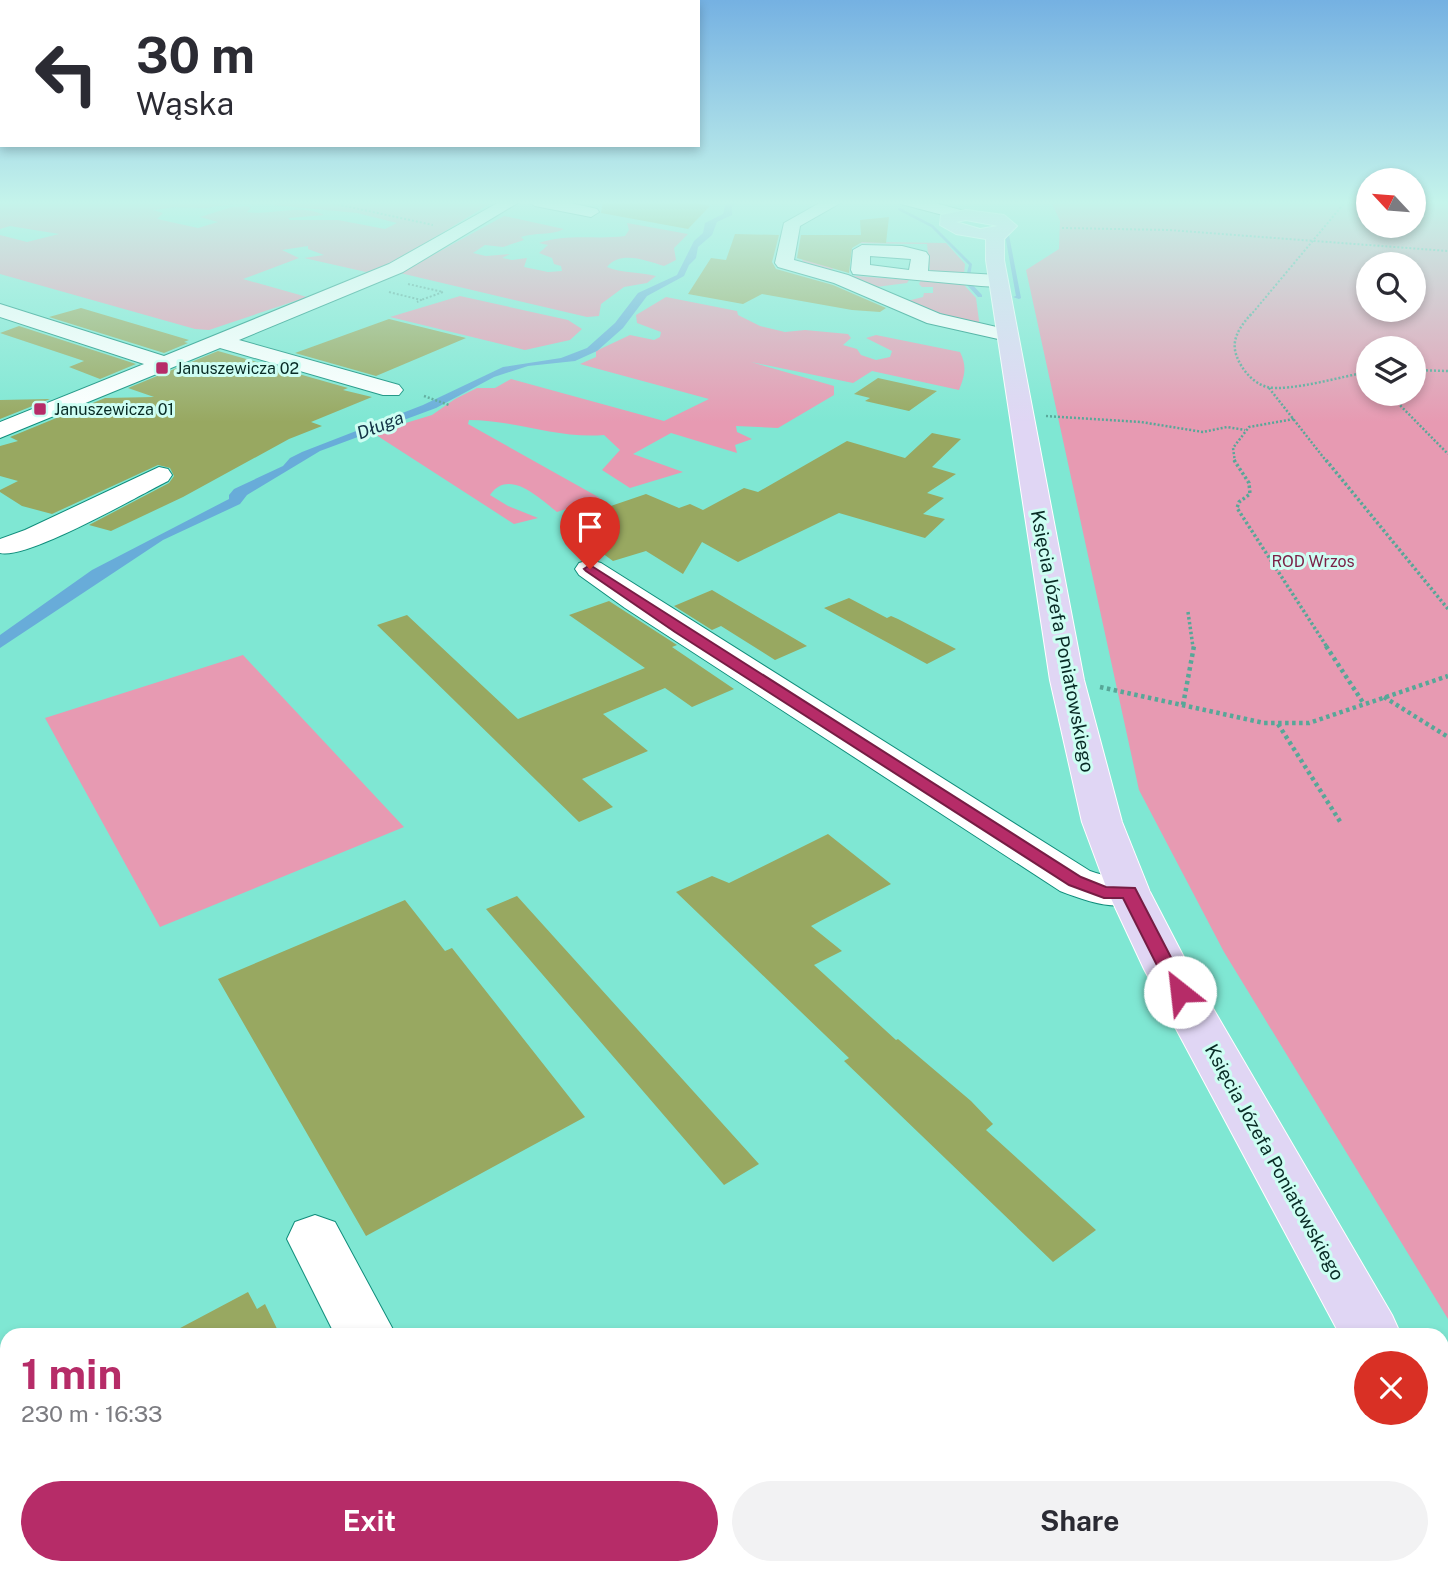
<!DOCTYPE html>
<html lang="en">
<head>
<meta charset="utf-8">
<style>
	body { margin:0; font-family:"Public Sans",sans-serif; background:#f2f2f3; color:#2b2b33; height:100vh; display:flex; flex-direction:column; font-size:26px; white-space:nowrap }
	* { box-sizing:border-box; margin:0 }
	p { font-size:23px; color:#7c7c81 }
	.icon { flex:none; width:38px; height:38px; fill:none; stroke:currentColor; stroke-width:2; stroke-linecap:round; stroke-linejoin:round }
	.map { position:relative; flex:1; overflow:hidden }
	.side { position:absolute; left:0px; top:1328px; width:1449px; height:247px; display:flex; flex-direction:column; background:#fff; border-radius:21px 21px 0 0; box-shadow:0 4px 10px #0003 }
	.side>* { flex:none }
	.banner { position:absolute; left:0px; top:0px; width:700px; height:147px; box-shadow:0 4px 10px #0003; background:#fff; color:#2b2b33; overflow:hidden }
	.needle { width:46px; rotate:296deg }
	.fabs { position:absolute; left:1356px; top:168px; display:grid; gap:14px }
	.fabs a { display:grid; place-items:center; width:70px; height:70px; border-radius:50%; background:#fff; box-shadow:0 4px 10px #0003; font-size:35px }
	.pin { position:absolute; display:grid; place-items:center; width:60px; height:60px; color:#fff; margin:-72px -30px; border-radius:50% 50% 50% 0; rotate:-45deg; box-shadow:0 0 7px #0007 }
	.pin .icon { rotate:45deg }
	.me { position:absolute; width:77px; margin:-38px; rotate:331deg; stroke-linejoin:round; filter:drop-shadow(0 0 5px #0008) }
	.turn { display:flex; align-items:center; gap:24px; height:147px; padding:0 21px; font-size:32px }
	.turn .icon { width:91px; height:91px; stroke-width:2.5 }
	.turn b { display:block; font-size:49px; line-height:60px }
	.round { display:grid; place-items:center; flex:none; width:74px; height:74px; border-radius:37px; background:#f2f2f3 }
	.head { display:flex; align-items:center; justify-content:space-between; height:119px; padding:0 21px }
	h1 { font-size:42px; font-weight:700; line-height:52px; color:#b62c68 }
	.action { display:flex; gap:14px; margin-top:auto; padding:14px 21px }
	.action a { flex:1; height:80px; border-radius:42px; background:#b62c68; color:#fff; font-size:28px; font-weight:700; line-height:80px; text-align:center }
	.action a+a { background:#f2f2f3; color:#2b2b33 }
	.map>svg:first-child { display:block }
	.green { fill:#e79ab2; fill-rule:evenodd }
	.water { fill:#68acd9 }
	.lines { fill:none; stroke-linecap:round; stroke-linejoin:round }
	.stream { fill:#68acd9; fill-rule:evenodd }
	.building { fill:#98a861 }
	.minor-casing { stroke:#0f8d7b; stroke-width:2 }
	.major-casing { stroke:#fff; stroke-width:2 }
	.path-far3 { stroke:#57a798; stroke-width:2; stroke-dasharray:2 2; stroke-linecap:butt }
	.path-far2 { stroke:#57a798; stroke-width:2.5; stroke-dasharray:2 2; stroke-linecap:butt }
	.path-far1 { stroke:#57a798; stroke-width:3.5; stroke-dasharray:2.5 2.5; stroke-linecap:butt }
	.path { stroke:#57a798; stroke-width:4.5; stroke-dasharray:3.5 3.5; stroke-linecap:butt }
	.minor { fill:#fff; fill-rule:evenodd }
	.major { fill:#e0d6f4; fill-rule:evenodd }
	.route { fill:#b62c68; stroke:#761d44; stroke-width:2 }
	.poi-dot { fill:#b62c68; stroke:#cefef3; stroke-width:2.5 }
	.labels { text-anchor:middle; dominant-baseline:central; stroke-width:6; stroke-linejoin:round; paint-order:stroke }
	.far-poi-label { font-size:16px; fill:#082b25; stroke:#cefef3; text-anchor:start }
	.far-park-label { font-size:16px; fill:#7b2247; stroke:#cefef3 }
	.far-water-label { font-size:18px; font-style:italic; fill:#143346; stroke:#cefef3 }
	.street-label { font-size:19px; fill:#082b25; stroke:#cefef3 }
</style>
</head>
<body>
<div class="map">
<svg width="1448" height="1574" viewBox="0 0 1448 1574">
	<rect width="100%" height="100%" fill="#7fe7d3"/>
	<!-- green -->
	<path class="green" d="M0,201H67L71,204L75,201H253L205,208L174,207L153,210L163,213L157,219L198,228L218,222L200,217L232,207L247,206L251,208L247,212C272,216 299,203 324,215L288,218L290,220H338L385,229L397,223L357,213L274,205L275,201H494L390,265L366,272L304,258L324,255L308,249V246L282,250L299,258L243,279L307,297L209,330L195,329L0,274V235L27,242L59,234L10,226L0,229Z
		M1051,201H1368V226H1414V201H1448V1319L1224,952L1139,790L1026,270L1059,249L1060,221ZM1368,264H1414V310H1368ZM1368,348H1414V394H1368Z
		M504,216L564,229C550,236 536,232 521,237L524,240L503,247L485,245L473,253L486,256L510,254L502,258L512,260L527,258L524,267L548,272L562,271L561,266L554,264L552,258L539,253L548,245L539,243C568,233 596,240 625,236L629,230L627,223L688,234L674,248L676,260L664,266C646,261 621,250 607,267C621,273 640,272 656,276L647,283L624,287L601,304L599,316L587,317L400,273Z
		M806,241L946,243L965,264L964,274L930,272L927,244L844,243L808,261L835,264L832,270L843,275L909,280L907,283L868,288L820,266L813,267L802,263Z
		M921,280L967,283L965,286L976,298L980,328L907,301L923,297L924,293H933V287H922L919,284Z
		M460,296L568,320L582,329L570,340L525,350L390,317Z
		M666,297L737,311L738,315L760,326L785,332L805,330L848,334L851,338L843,345L857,349L861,355L876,360L890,357L892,351L866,338L876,335L960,352C967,366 965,375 959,390L872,371L853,383L751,362L834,386V395L778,428L736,426L737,432L752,439L735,445L737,453L671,433L633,454L683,472L630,488L602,470L620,450L604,435C558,439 515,420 469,420L468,424L600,498L557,512C539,498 509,468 490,495L508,506L538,518L514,524L373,433L432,415L455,399L477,388H495L511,379L664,421L709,399L580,364L596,357V351L630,335L654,340L660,337L661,332L637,323L636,315Z
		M243,655L404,827L160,927L45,718Z"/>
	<!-- water -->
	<path class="water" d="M730,201H740L732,207V215L717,222L712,235L698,247L696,258L689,265L684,276L647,296L623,328L597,351L575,361L528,366L494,377L436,408L320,451L247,495L240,504L163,540L0,648V635L92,570L229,499V495L234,489L283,466L290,458L302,452L423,405L503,367L561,358L587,348L615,323L638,293L677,275L694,241L703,233L705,223L723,214L726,203Z"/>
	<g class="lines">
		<!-- stream -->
		<path class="stream" d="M898,208H900L933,225L972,264L970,277L966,276L969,265L931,227L898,210Z
			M1007,234L1009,235L1021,298L1019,299L1013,297L1016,296L1005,235Z
			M967,283H971L982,295V297H978L967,285Z"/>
	</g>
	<!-- building -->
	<path class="building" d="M603,201H687L710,206L688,229L601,213Z
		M889,217L886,243L862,242L852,248L849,273L797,258L801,235H861L860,220Z
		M735,234L779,235L772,262L776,269L833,285L886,308L880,312L852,310L762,294L743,304L688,294L711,258L726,260Z
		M81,308L189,340L184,342L188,343L164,353L49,317Z
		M389,319L466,338L376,376L295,353Z
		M19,326L136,364L100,379L69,367L84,361L0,333Z
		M218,351L348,388L343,390L372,397L311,422L322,426L289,439L183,497L111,531L89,525L169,483L174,476L170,468L158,465L52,514L22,506L0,492V490L18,481L0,476V446L18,441L10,437L105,398L154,397L128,388Z
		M878,378L937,391L909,411L865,401L870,398L854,394Z
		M50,399L0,419V400Z
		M932,433L961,439L932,467L956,474L927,493L944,498L923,514L945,519L925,538L839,513L738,562L702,542L683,574L646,551L613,561L561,523L646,494L679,508L690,504L703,510L744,488L758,492L847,441L905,458Z
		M712,590L807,646L775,660L721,626L712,630L674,606Z
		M849,598L887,618L891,616L898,619L956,649L927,664L824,608Z
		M609,601L677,645L672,647L734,689L692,707L665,688L603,714L648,751L582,779L613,807L579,822L377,625L407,615L518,719L645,668L569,615Z
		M828,834L891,884L811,926L842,951L814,965L896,1040L898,1039L971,1101L993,1124L986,1130L1096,1230L1053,1262L844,1061L849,1058L676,892L712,876L729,883Z
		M517,896L759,1164L724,1185L486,909Z
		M405,900L445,951L452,948L585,1117L366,1236L218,979Z
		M248,1292L257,1309L265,1304L280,1335H167Z"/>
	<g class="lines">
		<defs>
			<path id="minor" d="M501,201H521L403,272L239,340L399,385L403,390L399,395H383L220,348L0,438V422L144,364L0,317V304L164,356L389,264Z
				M527,201H562L597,209L599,212L591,217L535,206Z
				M823,201H844L800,226L794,260L848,275L940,314L1014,331L1018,335L1014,339L1007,341L927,323L834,283L778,267L775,263L784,223Z
				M899,201H928L968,212L970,215L962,220L901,204Z
				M862,245L902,246L926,252L929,256L928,271L998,275L1007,281L998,287L981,286L853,274L851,270L853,250ZM870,256L911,259L909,270L870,265Z
				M159,467L168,469L172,475L168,481C138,496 27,560 0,553V539L25,530Z
				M590,560L601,563L1090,871C1108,878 1126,877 1144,882L1150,892L1144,902C1113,911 1089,902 1060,891L625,608L579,575L575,569L579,563Z
				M315,1215L335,1222L396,1335H335L287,1239L295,1222Z
				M1448,1508V1574H1360L1362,1568H1442V1511Z
				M455,1568H524L526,1574H457Z"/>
			<path id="major" d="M966,210L1004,215L1017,226L1004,239V260L1084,680L1122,822L1150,892L1190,969L1392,1315L1401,1335H1340L1144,969L1108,892L1082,822L1050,680L986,260V239L956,234L940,225L941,215ZM966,220L998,226L980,229L956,222Z
				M1442,1429L1448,1431V1504L1442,1502Z"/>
		</defs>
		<!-- minor casing -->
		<use href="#minor" class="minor-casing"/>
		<!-- major casing -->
		<use href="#major" class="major-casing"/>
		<!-- path-far3 -->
		<path class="path-far3" d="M322,201L433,225
			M1062,228L1169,230L1448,251
			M408,284L443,292L421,300
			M389,292L421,300L417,302
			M1250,316L1346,201"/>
		<!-- path-far2 -->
		<path class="path-far2" d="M1251,314C1240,327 1230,340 1237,357C1242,370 1253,383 1267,387C1290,392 1343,376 1368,372
			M1414,370L1448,371
			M1269,388L1327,462
			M1389,394L1448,454
			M424,396L449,405
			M1046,416L1141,422L1203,432L1227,427L1245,430
			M1235,462L1233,448L1249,427L1294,419"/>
		<!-- path-far1 -->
		<path class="path-far1" d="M1234,460L1249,483L1250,494L1239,502L1237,508L1327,647
			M1326,460L1448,609
			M1188,612L1193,647"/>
		<!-- path -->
		<path class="path" d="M1326,646L1364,704
			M1100,687L1264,723H1309L1448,676
			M1384,697L1448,737
			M1183,705L1194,646
			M1278,724L1341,823"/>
		<!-- minor -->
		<use href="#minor" class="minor"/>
		<!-- major -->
		<use href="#major" class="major"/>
	</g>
	<!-- sky -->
	<linearGradient id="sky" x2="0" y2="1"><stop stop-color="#75b1e2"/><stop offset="0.48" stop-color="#c5f4eb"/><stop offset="1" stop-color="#c5f4eb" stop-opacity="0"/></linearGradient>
	<rect width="1448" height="422" fill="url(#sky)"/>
	<!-- route -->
	<path class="route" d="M590,565L1081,877L1106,887L1135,888L1189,992L1186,997H1173L1123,898H1104L1069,885L675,632L586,571L584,569Z"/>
	<!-- markers -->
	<g class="poi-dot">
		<rect x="155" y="361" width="14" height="14" rx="3.5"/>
		<rect x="33" y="402" width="14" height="14" rx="3.5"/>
	</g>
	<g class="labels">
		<!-- far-poi labels -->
		<g class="far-poi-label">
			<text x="176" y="368">Januszewicza 02</text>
			<text x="54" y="409">Januszewicza 01</text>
		</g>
		<!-- far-park labels -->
		<g class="far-park-label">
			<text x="1313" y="561">ROD Wrzos</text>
		</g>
		<!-- far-water labels -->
		<g class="far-water-label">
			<text transform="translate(380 425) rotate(-21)">Długa</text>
		</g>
		<!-- street labels -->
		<g class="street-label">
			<text transform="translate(1063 641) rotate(79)">Księcia Józefa Poniatowskiego</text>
			<text transform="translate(1275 1162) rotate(61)">Księcia Józefa Poniatowskiego</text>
		</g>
	</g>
</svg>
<div class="fabs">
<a><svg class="needle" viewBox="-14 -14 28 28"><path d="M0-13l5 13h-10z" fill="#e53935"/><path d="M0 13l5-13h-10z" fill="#7c7c81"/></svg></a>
<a><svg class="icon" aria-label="search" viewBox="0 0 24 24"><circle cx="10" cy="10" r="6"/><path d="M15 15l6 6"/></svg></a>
<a><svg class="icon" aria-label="layers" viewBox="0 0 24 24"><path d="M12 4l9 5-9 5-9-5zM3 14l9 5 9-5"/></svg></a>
</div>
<div class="pin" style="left:590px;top:569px;background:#d93025"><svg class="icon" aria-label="arrive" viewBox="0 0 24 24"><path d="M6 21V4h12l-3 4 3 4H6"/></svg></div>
<svg class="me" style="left:1180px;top:992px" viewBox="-20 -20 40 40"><circle r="19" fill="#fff"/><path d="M0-13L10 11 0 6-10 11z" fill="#b62c68"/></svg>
<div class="banner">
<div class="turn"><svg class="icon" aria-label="left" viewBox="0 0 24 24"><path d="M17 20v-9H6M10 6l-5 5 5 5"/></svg><div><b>30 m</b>Wąska</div></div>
</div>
<section class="side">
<div class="head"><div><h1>1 min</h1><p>230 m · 16:33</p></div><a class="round" style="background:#d93025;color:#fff"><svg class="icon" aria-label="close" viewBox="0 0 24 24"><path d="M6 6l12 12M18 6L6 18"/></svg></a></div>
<div class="action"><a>Exit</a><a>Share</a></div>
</section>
</div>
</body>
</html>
